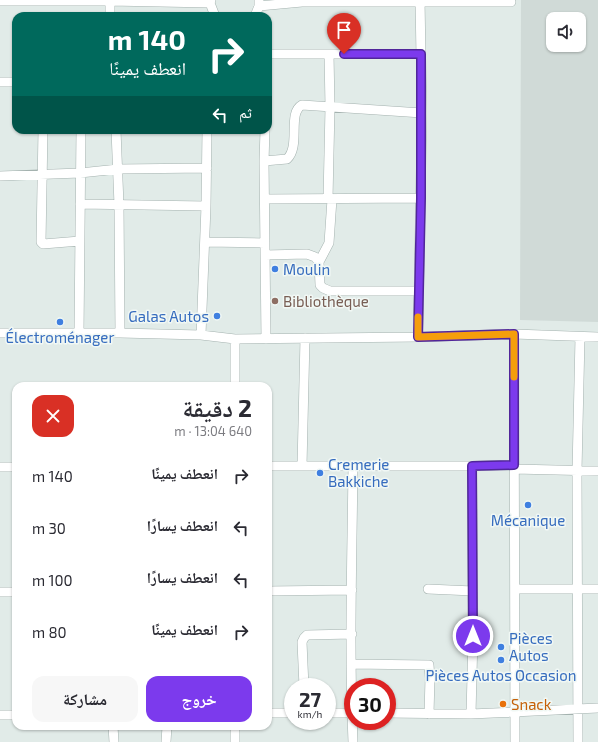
<!DOCTYPE html>
<html lang="ar">
<head>
<meta charset="utf-8">
<style>
	body { margin:0; font-family:"Exo 2","Noto Naskh Arabic",sans-serif; background:#f7f7f7; color:#2b2b33; direction:rtl; height:100vh; display:flex; flex-direction:column; font-size:15px; white-space:nowrap }
	* { box-sizing:border-box; margin:0 }
	p { font-size:13px; color:#7c7c81 }
	.icon { flex:none; width:22px; height:22px; fill:none; stroke:currentColor; stroke-width:2; stroke-linecap:round; stroke-linejoin:round }
	.map { position:relative; flex:1; overflow:hidden; direction:ltr }
	.drawer { position:absolute; left:12px; top:382px; width:260px; height:348px; display:flex; flex-direction:column; background:#fff; border-radius:12px; box-shadow:0 1px 3px #0004; direction:rtl }
	.drawer>* { flex:none }
	.top-card { position:absolute; left:12px; top:12px; width:260px; height:122px; border-radius:12px; box-shadow:0 1px 3px #0004; direction:rtl; background:#00695c; color:#fff; overflow:hidden }
	.fabs { position:absolute; left:546px; top:12px; display:grid; gap:8px }
	.fabs a { display:grid; place-items:center; width:40px; height:40px; border-radius:8px; background:#fff; box-shadow:0 1px 3px #0004; font-size:20px }
	.speed { position:absolute; left:284px; top:678px; display:flex; gap:8px; font-size:20px; font-weight:700; text-align:center }
	.speed>* { display:grid; place-content:center; width:52px; height:52px; border-radius:50%; background:#fff; box-shadow:0 1px 3px #0004; line-height:1 }
	.speed small { font-size:10px; font-weight:400 }
	.speed .limit { border:6px solid #d22; background:#fff; color:#111 }
	.pin { position:absolute; display:grid; place-items:center; width:34px; height:34px; color:#fff; margin:-41px -17px; border-radius:50% 50% 50% 0; rotate:-45deg; box-shadow:0 0 4px #0007 }
	.pin .icon { rotate:45deg }
	.me { position:absolute; width:44px; margin:-22px; rotate:0deg; stroke-linejoin:round; filter:drop-shadow(0 0 3px #0008) }
	.turn { display:flex; align-items:center; gap:14px; height:84px; padding:0 20px; font-size:18px }
	.turn .icon { width:52px; height:52px; stroke-width:2.5 }
	.turn b { display:block; font-size:28px; line-height:34px }
	.then { display:flex; align-items:center; height:38px; padding:0 20px; background:#0003; gap:8px; font-size:15px }
	.round { display:grid; place-items:center; flex:none; width:42px; height:42px; border-radius:12px; background:#f7f7f7 }
	.summary { display:flex; align-items:center; justify-content:space-between; height:68px; padding:0 20px }
	h1 { font-size:24px; font-weight:700; line-height:30px }
	.action { display:flex; gap:8px; margin-top:auto; padding:8px 20px }
	.action a { flex:1; height:46px; border-radius:12px; background:#7c3aed; color:#fff; font-size:16px; font-weight:700; line-height:46px; text-align:center }
	.action a+a { background:#f7f7f7; color:#2b2b33 }
	ul { padding:0; list-style:none }
	li { display:flex; align-items:center; gap:12px; height:52px; padding:0 20px }
	li div { flex:1 }
	li b { display:block; font-size:15px }
	li em { font-style:normal }
	.map>svg:first-child { display:block }
	.built { fill:#d0dad7; fill-rule:evenodd }
	.lines { fill:none; stroke-linecap:round; stroke-linejoin:round }
	.minor-casing { stroke:#a4b2af; stroke-width:10 }
	.minor { stroke:#fff; stroke-width:9 }
	.route-casing { stroke:#51269a; stroke-width:10 }
	.route { stroke:#7c3aed; stroke-width:7 }
	.slow { stroke:#f59e0b; stroke-width:7 }
	.shop-dot { fill:#3f7fe0; stroke:#f1f8f5; stroke-width:1.5 }
	.education-dot { fill:#8d6e63; stroke:#f1f8f5; stroke-width:1.5 }
	.food-dot { fill:#e8710a; stroke:#f1f8f5; stroke-width:1.5 }
	.labels { text-anchor:middle; dominant-baseline:central; stroke-width:3; stroke-linejoin:round; paint-order:stroke }
	.shop-label { font-size:15px; fill:#366cbe; stroke:#f1f8f5; text-anchor:start }
	.education-label { font-size:15px; fill:#785e54; stroke:#f1f8f5; text-anchor:start }
	.food-label { font-size:15px; fill:#c56008; stroke:#f1f8f5; text-anchor:start }
</style>
</head>
<body>
<div class="map">
<svg width="598" height="742" viewBox="0 0 598 742">
	<rect width="100%" height="100%" fill="#e1ebe8"/>
	<!-- built -->
	<path class="built" d="M521,0H598V322L520,320ZM553,19H579V45H553Z"/>
	<g class="lines">
		<defs>
			<path id="minor" d="M110,0V16
				M211,0L210,3L215,16
				M0,1H110L210,3
				M259,6L302,2H511
				M255,16L259,6V0
				M268,54H421
				M0,82H16
				M43,130L41,242L43,244L80,241
				M116,130L119,205L120,333
				M265,130L264,161L266,339
				M264,161L287,159C301,146 287,113 302,105L422,113
				M0,176L80,173L118,169L207,168
				M265,199L421,198
				M328,199L330,107L329,54
				M80,204L206,206
				M205,242L265,243
				M265,255L307,254L315,257L319,262L320,285L323,288L330,291H419
				M319,262L329,243L332,199
				M0,333H120L201,335L235,339L418,337L514,334L598,337
				M79,333L81,130
				M514,334L515,742
				M201,335L206,206L207,130
				M418,337L422,113L420,0
				M235,339V386
				M268,466H472L514,465
				M302,466L305,338
				M0,467H16
				M514,469L598,471
				M428,589L473,591
				M515,589H598
				M268,591L352,590
				M0,592H16
				M351,664L429,665L430,678L429,714
				M304,687L302,642L304,638L307,635L352,634
				M268,713H293
				M327,713H353
				M387,713L471,714L598,708
				M471,714L473,636L472,466
				M0,715H16
				M113,726L114,742
				M235,726V742
				M166,742L167,726
				M353,742C349,650 352,558 353,466
				M578,742L577,471L580,337"/>
		</defs>
		<!-- minor casing -->
		<use href="#minor" class="minor-casing"/>
		<!-- minor -->
		<use href="#minor" class="minor"/>
	</g>
	<g class="lines">
		<defs>
			<path id="route" d="M344,54H421V198L418,337L514,334V465L472,466L473,636"/>
		</defs>
		<!-- route casing -->
		<use href="#route" class="route-casing"/>
		<!-- route -->
		<use href="#route" class="route"/>
		<!-- slow -->
		<path class="slow" d="M418,317V337L514,334V377"/>
	</g>
	<!-- markers -->
	<g class="shop-dot">
		<circle cx="275" cy="269" r="4"/>
		<circle cx="217" cy="316" r="4"/>
		<circle cx="60" cy="322" r="4"/>
		<circle cx="320" cy="473" r="4"/>
		<circle cx="528" cy="505" r="4"/>
		<circle cx="501" cy="647" r="4"/>
		<circle cx="501" cy="660" r="4"/>
	</g>
	<circle class="education-dot" cx="275" cy="301" r="4"/>
	<circle class="food-dot" cx="503" cy="704" r="4"/>
	<g class="labels">
		<!-- shop labels -->
		<g class="shop-label">
			<text x="283" y="269">Moulin</text>
			<text x="209" y="316" text-anchor="end">Galas Autos</text>
			<text x="60" y="337" text-anchor="middle">Électroménager</text>
			<text x="328" y="464">Cremerie<tspan x="328" dy="17">Bakkiche</tspan></text>
			<text x="528" y="520" text-anchor="middle">Mécanique</text>
			<text x="509" y="638">Pièces<tspan x="509" dy="17">Autos</tspan></text>
			<text x="501" y="675" text-anchor="middle">Pièces Autos Occasion</text>
		</g>
		<!-- education labels -->
		<g class="education-label">
			<text x="283" y="301">Bibliothèque</text>
		</g>
		<!-- food labels -->
		<g class="food-label">
			<text x="511" y="704">Snack</text>
		</g>
	</g>
</svg>
<div class="fabs">
<a><svg class="icon" aria-label="sound" viewBox="0 0 24 24"><path d="M4 9h4l5-4v14l-5-4H4zM17 9q2 3 0 6"/></svg></a>
</div>
<div class="speed"><div>27<small>km/h</small></div><div class="limit">30</div></div>
<div class="pin" style="left:344px;top:54px;background:#d93025"><svg class="icon" aria-label="arrive" viewBox="0 0 24 24"><path d="M6 21V4h12l-3 4 3 4H6"/></svg></div>
<svg class="me" style="left:473px;top:636px" viewBox="-20 -20 40 40"><circle r="17" fill="#7c3aed" stroke="#fff" stroke-width="3"/><path d="M0-11L8 9 0 5-8 9z" fill="#fff"/></svg>
<div class="top-card">
<div class="turn"><svg class="icon" aria-label="right" viewBox="0 0 24 24"><path d="M7 20v-9h11M14 6l5 5-5 5"/></svg><div><b>140 m</b>انعطف يمينًا</div></div>
<div class="then">ثم<svg class="icon" aria-label="left" viewBox="0 0 24 24"><path d="M17 20v-9H6M10 6l-5 5 5 5"/></svg></div>
</div>
<section class="drawer">
<div class="summary"><div><h1>2 دقيقة</h1><p>640 m · 13:04</p></div><a class="round" style="background:#d93025;color:#fff"><svg class="icon" aria-label="close" viewBox="0 0 24 24"><path d="M6 6l12 12M18 6L6 18"/></svg></a></div>
<ul>
<li><svg class="icon" aria-label="right" viewBox="0 0 24 24"><path d="M7 20v-9h11M14 6l5 5-5 5"/></svg><div><b>انعطف يمينًا</b></div><em>140 m</em></li>
<li><svg class="icon" aria-label="left" viewBox="0 0 24 24"><path d="M17 20v-9H6M10 6l-5 5 5 5"/></svg><div><b>انعطف يسارًا</b></div><em>30 m</em></li>
<li><svg class="icon" aria-label="left" viewBox="0 0 24 24"><path d="M17 20v-9H6M10 6l-5 5 5 5"/></svg><div><b>انعطف يسارًا</b></div><em>100 m</em></li>
<li><svg class="icon" aria-label="right" viewBox="0 0 24 24"><path d="M7 20v-9h11M14 6l5 5-5 5"/></svg><div><b>انعطف يمينًا</b></div><em>80 m</em></li>
</ul>
<div class="action"><a>خروج</a><a>مشاركة</a></div>
</section>
</div>
</body>
</html>
